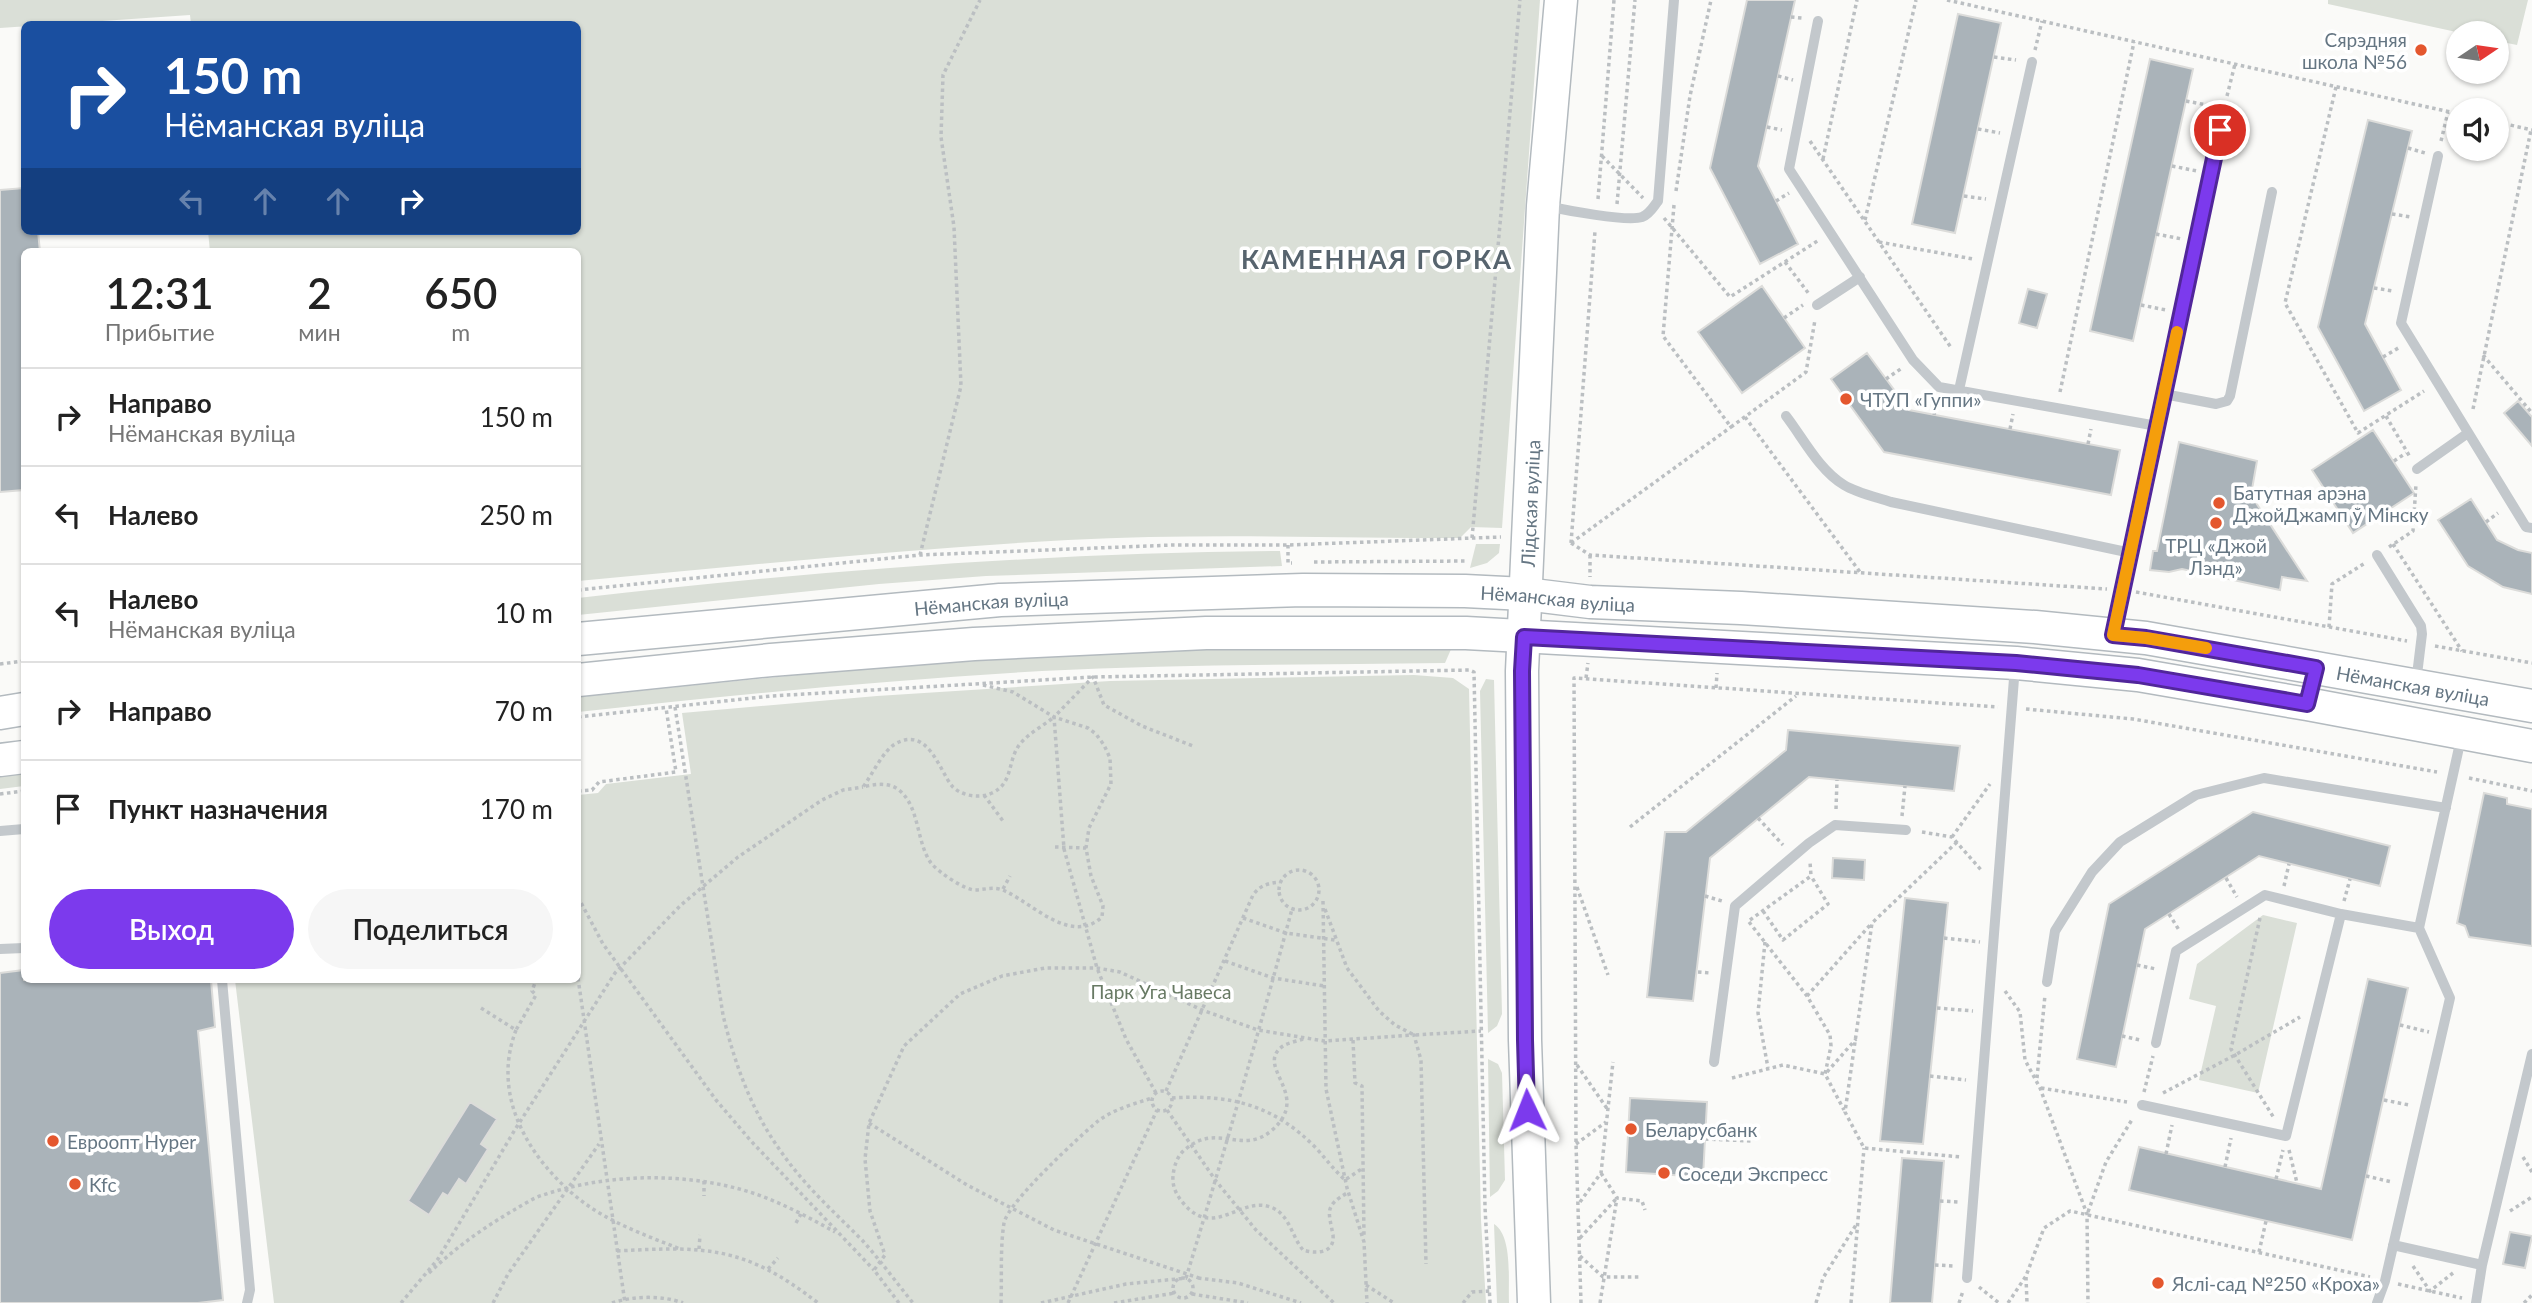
<!DOCTYPE html>
<html lang="ru">
<head>
<meta charset="utf-8">
<style>
	body { margin:0; font-family:Lato,sans-serif; background:#f6f6f6; color:#222; height:100vh; display:flex; flex-direction:column; font-size:26px; white-space:nowrap }
	* { box-sizing:border-box; margin:0 }
	p { font-size:23px; color:#767676 }
	.icon { flex:none; width:38px; height:38px; fill:none; stroke:currentColor; stroke-width:2; stroke-linecap:round; stroke-linejoin:round }
	.map { position:relative; flex:1; overflow:hidden }
	.drawer { position:absolute; left:21px; top:248px; width:560px; height:735px; display:flex; flex-direction:column; background:#fff; border-radius:10px; box-shadow:0 2px 5px #0004 }
	.drawer>* { flex:none }
	.banner { position:absolute; left:21px; top:21px; width:560px; height:214px; border-radius:10px; box-shadow:0 2px 5px #0004; background:#1a4fa0; color:#fff; overflow:hidden }
	.needle { width:46px; rotate:77deg }
	.buttons { position:absolute; left:2446px; top:21px; display:grid; gap:14px }
	.buttons a { display:grid; place-items:center; width:63px; height:63px; border-radius:50%; background:#fff; box-shadow:0 2px 5px #0004; font-size:35px }
	.pin { position:absolute; display:grid; place-items:center; width:60px; height:60px; color:#fff; margin:-30px; border:4px solid #fff; border-radius:50%; box-shadow:0 2px 7px #0007 }
	.me { position:absolute; width:77px; margin:-38px; rotate:358deg; stroke-linejoin:round; filter:drop-shadow(0 0 5px #0008) }
	.turn { display:flex; align-items:center; gap:24px; height:147px; padding:0 28px; font-size:32px }
	.turn .icon { width:91px; height:91px; stroke-width:2.5 }
	.turn b { display:block; font-size:49px; line-height:60px }
	.lanes { display:flex; align-items:center; height:66px; padding:0 28px; background:#0003; justify-content:center; gap:35px; direction:ltr }
	.lanes .off { opacity:.35 }
	.eta { display:flex; justify-content:space-evenly; align-items:center; height:119px; text-align:center }
	.eta b { font-size:42px; font-weight:600; line-height:49px }
	.cta { display:flex; gap:14px; margin-top:auto; padding:14px 28px }
	.cta a { flex:1; height:80px; border-radius:42px; background:#7c3aed; color:#fff; font-size:28px; font-weight:600; line-height:80px; text-align:center }
	.cta a+a { background:#f6f6f6; color:#222 }
	ul { padding:0; list-style:none }
	li { display:flex; align-items:center; gap:21px; height:98px; padding:0 28px; border-top:2px solid #e0e0e0 }
	li div { flex:1 }
	li b { display:block; font-size:26px }
	li em { font-style:normal }
	.map>svg:first-child { display:block }
	.green { fill:#dadfd7 }
	.building { fill:#aab3b9; stroke:#dcdcda; stroke-width:2 }
	.lines { fill:none; stroke-linecap:round; stroke-linejoin:round }
	.secondary-casing { stroke:#b3babf; stroke-width:35 }
	.path { stroke:#bbbfc2; stroke-width:3.5; stroke-dasharray:3.5 3.5; stroke-linecap:butt }
	.lane { stroke:#c3c8cc; stroke-width:10 }
	.secondary { stroke:#fff; stroke-width:32 }
	.route-casing { stroke:#51269a; stroke-width:18 }
	.route { stroke:#7c3aed; stroke-width:12 }
	.slow { stroke:#f59e0b; stroke-width:12 }
	.poi-dot { fill:#e4572e; stroke:#fff; stroke-width:2.5 }
	.labels { text-anchor:middle; dominant-baseline:central; stroke-width:7; stroke-linejoin:round; paint-order:stroke }
	.poi-label { font-size:19px; fill:#657683; stroke:#fff; text-anchor:start }
	.street-label { font-size:19px; fill:#657683; stroke:#fff }
	.park-label { font-size:19px; fill:#687a64; stroke:#fff }
	.district-label { font-size:26px; font-weight:bold; letter-spacing:2px; fill:#57646e; stroke:#fff }
</style>
</head>
<body>
<div class="map">
<svg width="2532" height="1303" viewBox="0 0 2532 1303">
	<rect width="100%" height="100%" fill="#fafaf8"/>
	<!-- green -->
	<path class="green" d="M0,0H1540L1502,528L1471,527L1460,538C1330,538 1199,533 1068,540C904,549 741,566 578,581V252H210L208,231H578V24H191L190,15L0,28Z
		M2328,0H2528L2517,45L2497,41V33H2461L2328,4Z
		M1476,544H1500L1499,553L1487,563L1470,568Z
		M1280,551L1282,566L986,576L879,584L578,615V598C811,571 1045,553 1280,551Z
		M1452,647L1445,663C1311,665 1176,664 1042,671C887,680 732,695 578,712V697L867,668L1164,649Z
		M1414,675L1453,678L1469,689L1481,1220L1486,1303H274L235,980H578V795L598,793L606,784L691,774L682,713L877,696L1110,681Z
		M1486,679L1494,680L1502,1014L1497,1026L1488,1033L1480,691Z
		M24,771V786L0,789V774Z
		M2263,915L2297,923L2258,1093L2199,1080L2216,1006L2189,999L2197,964Z
		M1488,1059L1498,1064L1502,1073L1505,1180L1498,1191L1490,1197Z
		M1494,1224C1513,1236 1508,1281 1509,1303H1497Z"/>
	<!-- building -->
	<path class="building" d="M1747,0H1795L1758,166L1798,244L1760,264L1710,168Z
		M1958,14L2001,23L1955,233L1912,224Z
		M2150,59L2193,69L2133,341L2090,331Z
		M2368,120L2412,131L2365,324L2401,390L2364,411L2318,327Z
		M24,188V231H38L40,252H24V490L0,492V190Z
		M1762,286L1805,348L1742,393L1698,332Z
		M2028,289L2047,294L2037,328L2019,323Z
		M1867,353L1909,410L2120,450L2111,495L1884,452L1831,379Z
		M2518,401L2532,417V446L2504,413Z
		M2373,430L2414,493L2353,533L2312,470Z
		M2179,442L2257,461L2251,495L2307,581L2282,577L2280,590L2182,569L2169,572L2150,570L2153,551H2157Z
		M2471,499L2497,540L2518,550L2532,553V594L2503,587L2468,566L2438,520Z
		M1788,730L1960,746L1954,791L1809,777L1710,858L1693,1001L1647,997L1665,832H1686L1786,750Z
		M2484,793L2507,798V804L2532,809V946L2469,937L2465,926L2457,923Z
		M2253,812L2390,846L2380,886L2259,856L2145,929L2116,1067L2077,1059L2109,904Z
		M1833,858L1865,860L1864,880L1832,878Z
		M1905,898L1948,903L1923,1144L1880,1141Z
		M24,970V980H211L215,1027L198,1031L223,1300L198,1303H0V973Z
		M2368,979L2408,988L2352,1240L2129,1190L2139,1147L2321,1189Z
		M1630,1098L1707,1102L1703,1177L1626,1172Z
		M470,1102L497,1119L481,1144L488,1149L466,1184L459,1179L448,1196L443,1193L429,1215L408,1201Z
		M1902,1158L1944,1161L1932,1303H1890Z
		M2510,1232L2532,1236L2525,1268L2503,1264Z"/>
	<g class="lines">
		<defs>
			<g id="secondary">
				<path id="s1" d="M578,639L1000,600L1303,590L1465,591L1525,594L1590,602L1741,608L2035,627L2146,638L2532,706"/>
				<path d="M578,680L771,660L974,644L1206,633H1466L2016,663L2138,675L2307,704L2532,746"/>
				<path d="M0,713L24,709"/>
				<path d="M0,760L24,757"/>
				<path id="s2" d="M1534,1303L1525,1040L1522,671L1543,206L1561,0"/>
			</g>
		</defs>
		<!-- secondary casing -->
		<use href="#secondary" class="secondary-casing"/>
		<!-- path -->
		<path class="path" d="M1947,0L2459,114
			M1791,17L1802,18
			M2035,50L2042,21
			M1994,57L2016,60
			M1778,76L1793,80
			M2336,87L2285,303L2358,433L2424,391
			M2227,96L2235,64
			M2186,101L2212,106
			M2497,122L2532,130
			M1767,127L1782,130
			M1978,129L2000,133
			M1810,141L1952,349
			M2441,141L2448,112
			M2408,148L2425,153
			M1602,156L1643,198
			M1823,159L1857,0
			M2172,166L2197,171
			M1676,191L1690,96L1711,0
			M1964,196L1986,199
			M1598,199L1614,0
			M1776,201L1789,193
			M1617,204L1635,0
			M1674,205L1663,336L1731,427L1806,372L1815,320
			M2392,214L2411,217
			M1664,218L1730,297L1819,240
			M1865,220L1916,0
			M2156,234L2182,239
			M1879,242L1973,259
			M1785,262L1809,294
			M2374,288L2393,291
			M2141,305L2166,310
			M1784,318L1803,305
			M2483,355L2532,413
			M2383,357L2400,347
			M1886,379L1902,368
			M2060,392L2134,42
			M2473,409L2531,130
			M1934,415L1937,400
			M2386,416L2410,457
			M1745,417L1860,572
			M2010,429L2013,414
			M2088,444L2091,429
			M2394,461L2406,453
			M2486,522L2498,513
			M1472,538L1520,0
			M1571,543L1590,555L2107,589
			M1571,543L1595,231
			M1571,543L1731,427
			M2393,544L2462,651
			M1288,545V563H1292
			M2389,547L2413,531L2416,484
			M920,555L961,386L954,227L941,137L943,75L980,0
			M1590,555V577
			M1314,562L1467,561
			M578,590L920,555L1173,545H1288L1501,537
			M2136,592L2407,641
			M2329,627L2332,584L2365,563
			M2435,646L2532,663
			M0,664L24,661
			M1586,678L1588,663
			M983,685L1013,692L1054,717L1088,728L1096,734L1104,745L1110,758L1111,784L1089,828L1086,848L1091,876L1103,906L1102,917C1072,945 1034,905 1007,892C996,886 988,889 976,890C966,891 938,872 931,863C916,842 920,807 899,790C889,782 875,784 863,787C872,775 883,751 895,744C928,725 939,770 952,786C961,796 980,799 992,793C1014,783 1007,760 1020,744C1029,733 1043,726 1054,717
			M1716,688L1717,673
			M675,707L723,1015C735,1065 752,1112 782,1153C805,1186 834,1212 862,1240C880,1260 896,1282 913,1303
			M2026,709L2133,719L2437,772
			M578,717L771,696L1093,677L1469,670L1474,672L1485,1207L1490,1303
			M2469,778L2532,791
			M578,791L592,790L599,782L676,772L666,708
			M0,794L24,791
			M984,795L1003,821
			M1836,809L1837,780
			M1902,816L1905,786
			M1758,818L1783,845
			M1630,827L1796,696
			M1922,832L1952,837L1982,871
			M1952,837L1990,784
			M1957,842L1872,923L1845,1112L1864,1148L1961,1157
			M1055,847L1086,848
			M1279 890a20 20 0 1 1 40 0a20 20 0 1 1-40 0Z
			M2226,878L2237,897
			M2284,886L2289,864
			M1577,887L1608,975
			M1003,889L1010,876
			M1705,896L1722,901
			M578,897L603,944L716,1100L751,1141L874,1270
			M1323,901L1326,1089L1347,1188L1364,1242L1367,1303
			M2344,901L2350,879
			M1325,909L1347,968L1379,1011L1395,1025L1414,1035L1481,1031
			M1763,911L1783,940L1828,904L1811,876
			M2169,914L2179,930
			M1243,918L1286,933L1335,940
			M2260,918L2231,1049L2274,1118
			M1750,920L1811,876L1810,862
			M1749,922L1807,996L1830,1035L1831,1046L1825,1074L1844,1110
			M1944,938L1980,942
			M1765,942L1758,1013L1768,1068
			M1225,961L1273,978L1324,986
			M2137,965L2156,969
			M1698,972L1710,973
			M578,978L625,1303
			M2005,991L2020,1012L2025,1060L2040,1088L2087,1214L2088,1303
			M1807,996L1871,924
			M481,1008L516,1030L536,995L532,991L536,980
			M1937,1008L1973,1011
			M2400,1025L2429,1032
			M516,1030C491,1095 528,1158 579,1199C608,1222 645,1235 680,1249
			M2122,1036L2140,1040
			M1303,1039C1297,1041 1288,1043 1283,1046C1253,1067 1314,1095 1271,1131C1242,1155 1218,1123 1187,1148C1178,1154 1174,1165 1173,1176C1172,1187 1177,1196 1184,1204C1215,1240 1241,1194 1273,1208C1290,1216 1292,1237 1303,1250C1315,1254 1335,1254 1333,1235C1329,1212 1323,1206 1349,1192
			M1353,1040L1355,1083L1362,1086L1364,1237
			M1577,1065L1608,1110
			M1827,1072L1856,1039
			M1930,1076L1966,1080
			M1732,1078L1783,1065L1825,1074
			M2037,1078L2045,995
			M2041,1088L2127,1102
			M1152 1101a10 10 0 1 1 20 0a10 10 0 1 1-20 0Z
			M1166,1091L1253,895C1260,885 1269,883 1280,882
			M2144,1092L2153,1056
			M1156,1093L1126,1039L1097,968L1064,849L1054,717L1093,677L1104,705L1142,726L1193,746
			M2163,1093L2235,1055L2300,1017
			M1172,1098C1230,1094 1274,1105 1316,1148C1326,1159 1334,1170 1345,1180L1363,1168
			M2384,1100L2409,1105
			M1167,1110L1216,1181L1256,1230L1334,1303
			M869,1123L967,1185L1054,1230L1199,1278
			M1705,1139L1752,1141
			M1576,1144L1606,1122
			M2289,1150L2297,1183
			M2166,1154L2172,1125
			M2523,1157L2532,1172
			M2225,1167L2231,1138
			M1601,1173L1617,1198L1642,1201L1645,1210
			M2366,1176L2392,1182
			M2276,1179L2283,1150
			M704,1181V1196
			M1940,1201L1959,1202
			M1580,1202L1601,1173L1613,1062
			M2510,1211L2532,1197
			M2088,1212L2106,1162L2133,1118
			M796,1223L801,1214
			M1580,1238L1617,1198
			M699,1249L700,1235
			M617,1251C706,1246 745,1246 818,1303
			M2259,1252L2266,1221
			M1580,1256L1603,1277H1639
			M1935,1265L1954,1266
			M2413,1266L2430,1291L2453,1273
			M768,1269L778,1258
			M429,1273C455,1248 483,1228 514,1210C523,1205 533,1198 543,1195C606,1174 679,1172 743,1190C775,1199 806,1216 835,1232
			M2026,1277L2027,1303
			M1186,1278C1223,1156 1259,1032 1292,909
			M1198,1278L1238,1283L1301,1303
			M1173 1288a10 10 0 1 1 20 0a10 10 0 1 1-20 0Z
			M2398,1284L2462,1298
			M1366,1285L1394,1303
			M1979,1287L1999,1303
			M1192,1294L1248,1303
			M401,1303L438,1259L516,1128L615,973L681,905L738,857L822,800L843,790L863,787
			M493,1303L508,1274L599,1144
			M612,1303C632,1296 662,1295 683,1303
			M899,1303L874,1270L885,1255L870,1211L865,1159L869,1123L904,1046L960,994L1002,976L1045,968H1097L1120,972L1202,1010L1258,1030L1324,1041L1414,1035L1421,1060L1426,1264
			M1001,1303C1002,1277 1000,1248 1004,1223C1008,1202 1080,1136 1098,1121C1114,1109 1134,1104 1152,1098
			M1041,1303L1126,1284L1187,1278
			M1068,1303L1157,1110
			M1114,1303L1175,1293
			M1463,1303L1472,1292L1490,1291
			M1581,1303L1576,1144L1574,678L1998,707
			M1600,1303L1617,1198
			M1816,1303L1823,1278L1856,1225
			M1851,1303L1864,1148
			M1959,1303L1963,1291
			M2008,1303L2026,1276L2044,1228L2070,1211L2370,1277
			M2524,1303L2532,1295"/>
		<!-- lane -->
		<path class="lane" d="M1818,21L1789,169L1913,360L1939,387L2157,426
			M2438,156L2401,323L2526,527L2532,528
			M1546,206C1565,210 1627,222 1642,217C1650,214 1653,207 1658,201L1674,0
			M1817,305L1860,277
			M1959,390L2032,62
			M2164,394L2216,404L2227,401L2230,396L2272,192
			M1786,416C1803,438 1819,470 1844,485C1857,493 1876,497 1891,502L2131,553
			M2417,469L2468,433
			M2377,555L2421,626L2422,634L2416,683
			M2114,632L2225,109
			M0,831L24,829
			M0,949L24,948
			M222,980L250,1290L247,1303
			M2047,982L2055,931L2092,872L2120,842L2196,795L2264,778L2446,808
			M2156,1043L2176,951L2265,895L2341,914L2419,928
			M1714,1062L1735,906L1809,843L1835,825L1906,830
			M2142,1105L2286,1136L2341,914
			M2393,1245L2482,1265L2532,1054
			M1967,1278L2015,666
			M2377,1303L2385,1281L2450,998L2419,928L2462,734
			M2476,1303L2482,1265"/>
		<!-- secondary -->
		<use href="#secondary" class="secondary"/>
	</g>
	<g class="lines">
		<defs>
			<path id="route" d="M1527,1110L1525,1040L1522,671L1524,637L2016,663L2138,675L2307,704L2316,668L2146,638L2113,635L2220,130"/>
		</defs>
		<!-- route casing -->
		<use href="#route" class="route-casing"/>
		<!-- route -->
		<use href="#route" class="route"/>
		<!-- slow -->
		<path class="slow" d="M2177,332L2113,635L2146,638L2206,648"/>
	</g>
	<!-- markers -->
	<g class="poi-dot">
		<circle cx="2421" cy="50" r="7"/>
		<circle cx="1846" cy="399" r="7"/>
		<circle cx="2219" cy="503" r="7"/>
		<circle cx="2216" cy="523" r="7"/>
		<circle cx="1631" cy="1129" r="7"/>
		<circle cx="53" cy="1141" r="7"/>
		<circle cx="1664" cy="1173" r="7"/>
		<circle cx="75" cy="1184" r="7"/>
		<circle cx="2158" cy="1283" r="7"/>
	</g>
	<g class="labels">
		<!-- poi labels -->
		<g class="poi-label">
			<text x="2407" y="39" text-anchor="end">Сярэдняя<tspan x="2407" dy="22">школа №56</tspan></text>
			<text x="1860" y="399">ЧТУП «Гуппи»</text>
			<text x="2233" y="492">Батутная арэна<tspan x="2233" dy="22">ДжойДжамп ў Мінску</tspan></text>
			<text x="2216" y="545" text-anchor="middle">ТРЦ «Джой<tspan x="2216" dy="22">Лэнд»</tspan></text>
			<text x="1645" y="1129">Беларусбанк</text>
			<text x="67" y="1141">Евроопт Hyper</text>
			<text x="1678" y="1173">Соседи Экспресс</text>
			<text x="89" y="1184">Kfc</text>
			<text x="2172" y="1283">Яслі-сад №250 «Кроха»</text>
		</g>
		<!-- street labels -->
		<g class="street-label">
			<text stroke="none"><textPath href="#s2" startOffset="800">Лідская вуліца</textPath></text>
			<text stroke="none"><textPath href="#s1" startOffset="982">Нёманская вуліца</textPath></text>
			<text stroke="none"><textPath href="#s1" startOffset="415">Нёманская вуліца</textPath></text>
			<text stroke="none"><textPath href="#s1" startOffset="1843">Нёманская вуліца</textPath></text>
		</g>
		<!-- park labels -->
		<g class="park-label">
			<text x="1161" y="991">Парк Уга Чавеса</text>
		</g>
		<!-- district labels -->
		<g class="district-label">
			<text x="1377" y="259">КАМЕННАЯ ГОРКА</text>
		</g>
	</g>
</svg>
<div class="buttons">
<a><svg class="needle" viewBox="-14 -14 28 28"><path d="M0-13l5 13h-10z" fill="#e53935"/><path d="M0 13l5-13h-10z" fill="#767676"/></svg></a>
<a><svg class="icon" aria-label="sound" viewBox="0 0 24 24"><path d="M4 9h4l5-4v14l-5-4H4zM17 9q2 3 0 6"/></svg></a>
</div>
<div class="pin" style="left:2220px;top:130px;background:#d93025"><svg class="icon" aria-label="arrive" viewBox="0 0 24 24"><path d="M6 21V4h12l-3 4 3 4H6"/></svg></div>
<svg class="me" style="left:1527px;top:1110px" viewBox="-20 -20 40 40"><path d="M0-17L14 15 0 8-14 15z" fill="#7c3aed" stroke="#fff" stroke-width="4"/></svg>
<div class="banner">
<div class="turn"><svg class="icon" aria-label="right" viewBox="0 0 24 24"><path d="M7 20v-9h11M14 6l5 5-5 5"/></svg><div><b>150 m</b>Нёманская вуліца</div></div>
<div class="lanes"><svg class="icon off" aria-label="left" viewBox="0 0 24 24"><path d="M17 20v-9H6M10 6l-5 5 5 5"/></svg><svg class="icon off" aria-label="ahead" viewBox="0 0 24 24"><path d="M12 20V5M6 11l6-6 6 6"/></svg><svg class="icon off" aria-label="ahead" viewBox="0 0 24 24"><path d="M12 20V5M6 11l6-6 6 6"/></svg><svg class="icon" aria-label="right" viewBox="0 0 24 24"><path d="M7 20v-9h11M14 6l5 5-5 5"/></svg></div>
</div>
<section class="drawer">
<div class="eta">
<div><b>12:31</b><p>Прибытие</p></div>
<div><b>2</b><p>мин</p></div>
<div><b>650</b><p>m</p></div>
</div>
<ul>
<li><svg class="icon" aria-label="right" viewBox="0 0 24 24"><path d="M7 20v-9h11M14 6l5 5-5 5"/></svg><div><b>Направо</b><p>Нёманская вуліца</p></div><em>150 m</em></li>
<li><svg class="icon" aria-label="left" viewBox="0 0 24 24"><path d="M17 20v-9H6M10 6l-5 5 5 5"/></svg><div><b>Налево</b></div><em>250 m</em></li>
<li><svg class="icon" aria-label="left" viewBox="0 0 24 24"><path d="M17 20v-9H6M10 6l-5 5 5 5"/></svg><div><b>Налево</b><p>Нёманская вуліца</p></div><em>10 m</em></li>
<li><svg class="icon" aria-label="right" viewBox="0 0 24 24"><path d="M7 20v-9h11M14 6l5 5-5 5"/></svg><div><b>Направо</b></div><em>70 m</em></li>
<li><svg class="icon" aria-label="arrive" viewBox="0 0 24 24"><path d="M6 21V4h12l-3 4 3 4H6"/></svg><div><b>Пункт назначения</b></div><em>170 m</em></li>
</ul>
<div class="cta"><a>Выход</a><a>Поделиться</a></div>
</section>
</div>
</body>
</html>
